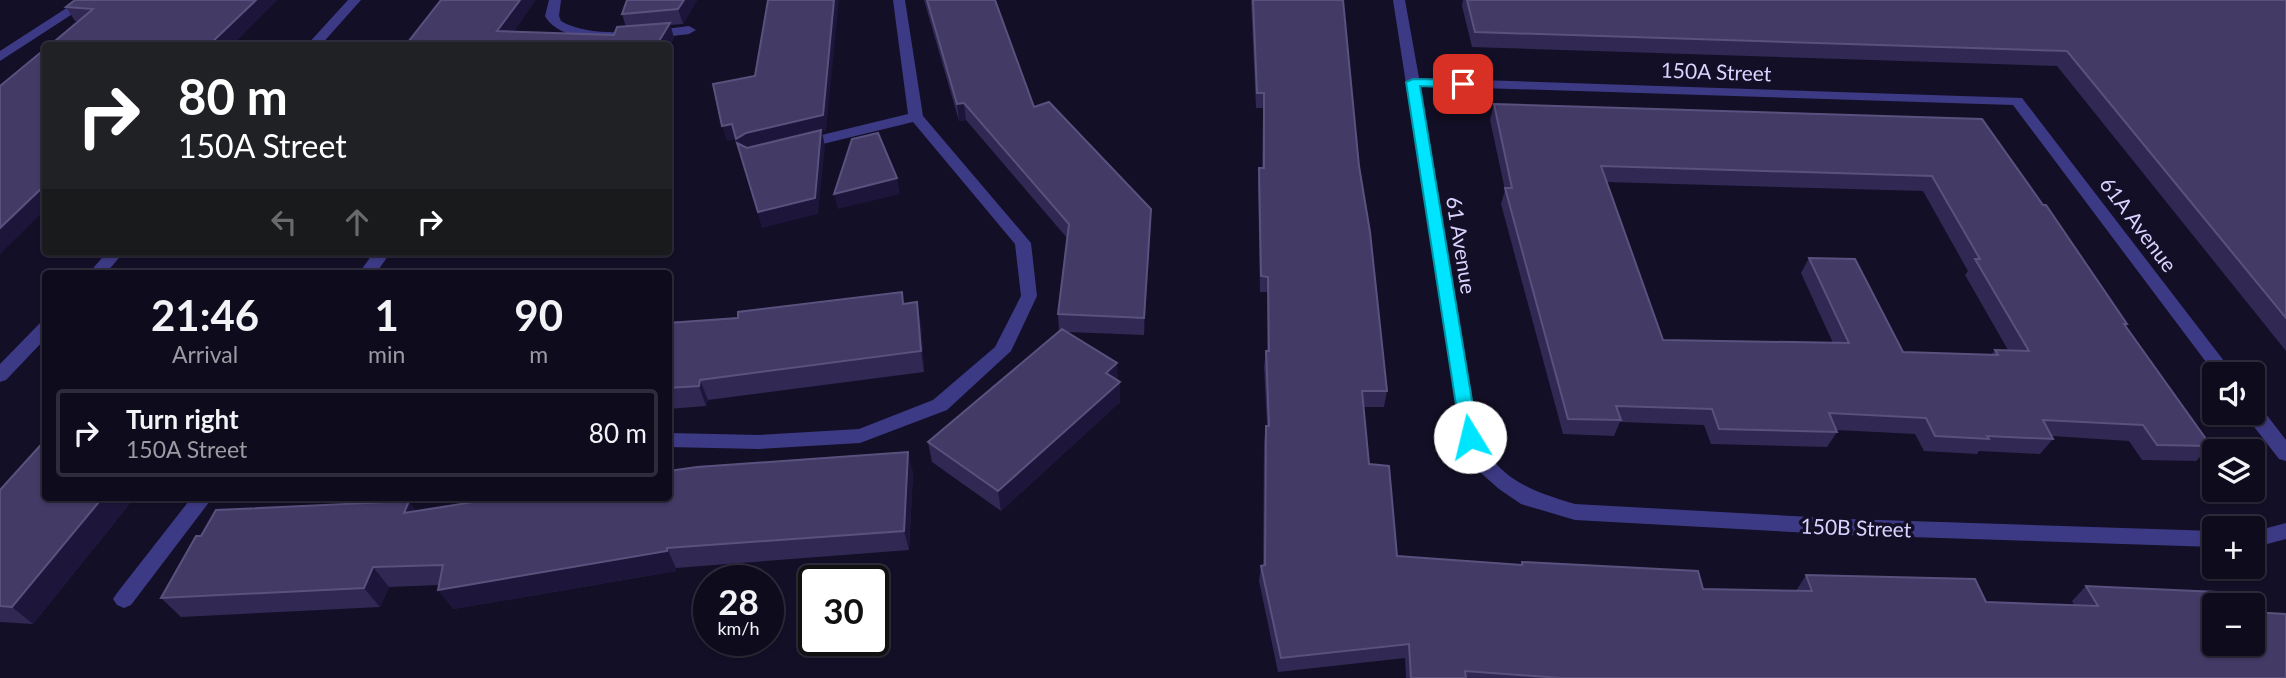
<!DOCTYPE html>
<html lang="en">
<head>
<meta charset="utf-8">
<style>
	body { margin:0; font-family:Lato,sans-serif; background:#1c1929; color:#f1f3f6; height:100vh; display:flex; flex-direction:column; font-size:26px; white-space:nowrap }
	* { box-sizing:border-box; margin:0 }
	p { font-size:23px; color:#9b9ba3 }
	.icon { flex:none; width:38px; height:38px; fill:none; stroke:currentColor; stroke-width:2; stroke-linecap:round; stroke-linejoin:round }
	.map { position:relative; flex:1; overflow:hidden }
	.details { position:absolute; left:42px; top:270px; width:630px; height:231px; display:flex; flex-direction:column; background:#0e0b1c; border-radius:7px; box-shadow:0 2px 5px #0004,0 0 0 2px #2e2b3b }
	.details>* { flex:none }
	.guide { position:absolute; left:42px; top:42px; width:630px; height:214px; border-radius:7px; box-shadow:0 2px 5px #0004,0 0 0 2px #2e2b3b; background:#202124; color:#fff; overflow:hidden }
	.fabs { position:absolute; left:2202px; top:362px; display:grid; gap:14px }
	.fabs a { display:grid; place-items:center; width:63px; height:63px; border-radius:7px; background:#0e0b1c; box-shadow:0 2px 5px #0004,0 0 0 2px #2e2b3b; font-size:35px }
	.speed { position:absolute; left:693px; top:565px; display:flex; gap:14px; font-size:35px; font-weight:700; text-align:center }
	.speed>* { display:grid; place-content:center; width:91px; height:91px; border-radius:50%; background:#0e0b1c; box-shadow:0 2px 5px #0004,0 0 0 2px #2e2b3b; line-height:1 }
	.speed small { font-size:18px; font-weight:400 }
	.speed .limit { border:4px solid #111; border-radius:10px; background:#fff; color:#111 }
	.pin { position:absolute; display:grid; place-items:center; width:60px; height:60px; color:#fff; margin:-30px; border-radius:14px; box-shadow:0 4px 10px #0006 }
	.me { position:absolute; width:77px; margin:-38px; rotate:351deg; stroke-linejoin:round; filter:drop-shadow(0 0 5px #0008) }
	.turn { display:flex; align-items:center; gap:24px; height:147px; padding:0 21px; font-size:32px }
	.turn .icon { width:91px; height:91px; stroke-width:2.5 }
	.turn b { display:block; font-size:49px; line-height:60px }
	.lanes { display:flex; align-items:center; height:66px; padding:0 21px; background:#0003; justify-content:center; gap:35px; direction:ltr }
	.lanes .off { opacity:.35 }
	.eta { display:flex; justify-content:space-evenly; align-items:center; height:119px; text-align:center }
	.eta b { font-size:42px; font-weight:700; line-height:49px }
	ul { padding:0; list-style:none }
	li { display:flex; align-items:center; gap:21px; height:88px; margin:0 14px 10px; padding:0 7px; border:4px solid #2e2b3b; border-radius:7px }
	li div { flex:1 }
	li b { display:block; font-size:26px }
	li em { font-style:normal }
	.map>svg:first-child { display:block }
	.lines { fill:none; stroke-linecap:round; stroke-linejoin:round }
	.minor { fill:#3d3a85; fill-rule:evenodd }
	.wall { fill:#312854; fill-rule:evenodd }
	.shaded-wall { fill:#1d163a }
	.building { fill:#433a66; stroke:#5a527e; stroke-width:2; fill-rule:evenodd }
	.route { fill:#00e5ff; stroke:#0095a6; stroke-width:2 }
	.labels { text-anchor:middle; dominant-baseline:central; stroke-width:7; stroke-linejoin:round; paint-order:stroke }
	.street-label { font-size:21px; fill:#d9d4ff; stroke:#130f26 }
</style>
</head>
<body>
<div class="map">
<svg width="2286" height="678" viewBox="0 0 2286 678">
	<rect width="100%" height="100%" fill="#130f26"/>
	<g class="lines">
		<!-- minor -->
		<path class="minor" d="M79,0H94L0,61V51Z
			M348,0H361L320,46H306Z
			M549,0H561L559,16L561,21C592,40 654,30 689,26L696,30L689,34C654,38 565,52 545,16Z
			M893,0H905L923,116L1031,243L1037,296L1011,351L947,410L860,443L759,449L668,447V433L759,435L859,429L933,400L995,347L1021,296L1015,244L913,122L802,149L795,144L797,141L908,114Z
			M1393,0H1405L1419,78L2022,98L2234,374H2215L2013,105L1420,86L1479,437C1497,479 1534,492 1575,504L1848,519L2214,531V547L1848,535L1575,520L1521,504L1499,489L1473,466L1461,437Z
			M107,252H124L106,273H89Z
			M374,252H391L376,273H359Z
			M46,321V338L6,380L0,382V364L40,323Z
			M2252,403L2259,405L2286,440V461L2279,459L2245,415L2244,413H2252Z
			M192,497H213L131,605L124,608L117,605L113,599L117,593Z
			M2286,523V539L2252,548V532Z"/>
	</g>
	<!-- wall -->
	<path class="wall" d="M75,0H277L231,46H49L78,21H75L66,7Z
		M627,0H697L683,24L670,25L674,38L668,48V46H409L408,42L514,32L614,35L626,27L622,14Z
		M924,0H995L1034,107L1151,209L1144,335L1067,332L1118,380L1120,402L1001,511L932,462L928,442L1059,332L1058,314L1067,238L966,120L959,121Z
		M1251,0H1343L1359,166L1387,391L1384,407H1363L1369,464L1397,556L1520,565L1522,562L1703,589L1796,591L1806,575L1986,602L2074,605L2072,601L2086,586L2214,606L2286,678H1406L1405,658L1278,672L1259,581L1261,566L1263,565L1264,442L1266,426H1267L1264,367L1266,351H1267V292H1260L1258,183L1259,168H1262L1263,108H1256Z
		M1463,0H2286V351L2057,66L1472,47L1462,6Z
		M1494,104L1982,119L2127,324L2126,327L2211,446L2196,461L2142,460L2129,441L2052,436L2053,439L2040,454L1979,451L1977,454L1924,451L1915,434L1836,430L1837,432L1827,447L1711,444L1704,425L1620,422L1614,436L1563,434L1501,204L1505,190L1490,120ZM1606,182L1923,191L1968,271L1965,275L2008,350H1995L1991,355L1903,352L1809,258L1801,273L1833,343L1663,340Z
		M904,304L921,323L924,372L708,400L706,406L668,409V323Z
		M913,472L909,550L676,568V571L453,609L439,585L389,587L380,607L181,617L161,598L416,511Z
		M0,490L46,497H135L33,624L0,622Z"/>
	<!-- shaded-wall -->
	<path class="shaded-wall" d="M256,0H277L231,46H208Z
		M520,0H536L504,46L497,31Z
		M684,0H697L683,24L678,9Z
		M834,0H839L826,131L822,132L825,146L818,214L762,228L736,139Z
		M670,23L674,38L668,48V46H656Z
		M964,103L966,120L959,121L957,104Z
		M732,124L736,139L727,141L722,126Z
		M897,178L900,194L838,209L834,194Z
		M46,184V209L0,254V228Z
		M1151,209V226L1144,335V318Z
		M917,302L921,323L924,372L921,351Z
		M1117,363L1118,383L1120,382V402L1001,511L998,491L1106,373Z
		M700,380L708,400L706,406L699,386Z
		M908,452L913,472L909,550L904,531Z
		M103,497H135L33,624L12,607Z
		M409,501L423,521L404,513Z
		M667,548L676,568V571L453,609L438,590Z
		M373,567L389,587L380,607L364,588Z"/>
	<!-- building -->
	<path class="building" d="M75,0H256L208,46H49L93,9L66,7Z
		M441,0H520L497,31L614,35L617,27L670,23L656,46H410L408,42Z
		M627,0H684L678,9L622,14Z
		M768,0H834L823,115L746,133L736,139L732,124L722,126L713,84L755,76Z
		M927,0H995L1034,107L1049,102L1151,209L1144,318L1058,314L1069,224L964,103L957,104Z
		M1253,0H1343L1359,166L1370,232L1387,391H1362L1369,464L1389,466L1397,556L1522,565V562L1698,571L1703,589L1812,591L1806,575L1975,579L1986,602L2098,606L2086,586L2218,592L2227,606H2214V644H2252V612L2286,614V678H1560L1465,671L1466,678H1411L1409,644L1281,658L1261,566L1265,565L1266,426H1269L1266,351H1269L1268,277L1261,276L1259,168H1264V93H1257Z
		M1467,0H2286V318L2067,51L1475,32Z
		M46,48V184L0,228V86Z
		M1494,104L1982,119L2043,205H2046L2127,324H2124L2211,446L2157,445L2143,425L2043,420L2053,439L1987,436L1989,439L1935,436L1926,418L1829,413L1837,432L1719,429L1712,409L1616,406L1621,420L1568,419L1505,188H1512ZM1601,166L1932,176L1980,259H1975L2029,351L1995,350L1998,355L1903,352L1855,259L1809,258L1849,343L1663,340Z
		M821,130L815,198L758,212L737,143L747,148Z
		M878,133L897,178L834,194L852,139Z
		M902,292L903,304L917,302L921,351L700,380L699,386L668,388V323L738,318V312Z
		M1062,329L1117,363L1106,373L1120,382L998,491L928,442Z
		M46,439V497H103L12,607L0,606V490Z
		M908,452L904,531L667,548V551L438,590L443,565L373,567L364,588L161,598L196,536H201L216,510L409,501L404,513L505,497H668V471L697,467Z"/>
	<!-- route -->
	<path class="route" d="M1413,79L1463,80L1470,84L1463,88L1420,86L1478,437L1476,442H1464L1461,437L1406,82Z"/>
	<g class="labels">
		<!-- street labels -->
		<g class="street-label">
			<text transform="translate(1716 71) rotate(2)">150A Street</text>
			<text transform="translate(2139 224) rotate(53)">61A Avenue</text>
			<text transform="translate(1462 245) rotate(81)">61 Avenue</text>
			<text transform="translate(1856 527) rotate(2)">150B Street</text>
		</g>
	</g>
</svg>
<div class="fabs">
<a><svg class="icon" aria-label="sound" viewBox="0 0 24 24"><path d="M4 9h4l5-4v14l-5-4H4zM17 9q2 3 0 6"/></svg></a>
<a><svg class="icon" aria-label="layers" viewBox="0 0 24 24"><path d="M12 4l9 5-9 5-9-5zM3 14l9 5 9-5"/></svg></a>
<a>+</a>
<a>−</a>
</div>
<div class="speed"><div>28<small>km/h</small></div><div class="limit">30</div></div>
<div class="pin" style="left:1463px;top:84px;background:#d93025"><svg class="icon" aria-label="arrive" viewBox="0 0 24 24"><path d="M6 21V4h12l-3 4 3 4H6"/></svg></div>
<svg class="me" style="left:1470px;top:437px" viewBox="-20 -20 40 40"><circle r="19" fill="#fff"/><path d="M0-13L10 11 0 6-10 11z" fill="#00e5ff"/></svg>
<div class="guide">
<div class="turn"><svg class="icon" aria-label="right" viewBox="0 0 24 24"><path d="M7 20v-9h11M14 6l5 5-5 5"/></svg><div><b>80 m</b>150A Street</div></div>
<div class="lanes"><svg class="icon off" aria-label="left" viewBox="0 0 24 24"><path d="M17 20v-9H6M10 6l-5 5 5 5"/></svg><svg class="icon off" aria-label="ahead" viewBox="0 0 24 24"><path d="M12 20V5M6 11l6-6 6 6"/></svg><svg class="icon" aria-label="right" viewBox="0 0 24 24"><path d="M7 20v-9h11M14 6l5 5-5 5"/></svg></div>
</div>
<section class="details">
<div class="eta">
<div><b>21:46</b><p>Arrival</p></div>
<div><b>1</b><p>min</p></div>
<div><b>90</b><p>m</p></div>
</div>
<ul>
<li><svg class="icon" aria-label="right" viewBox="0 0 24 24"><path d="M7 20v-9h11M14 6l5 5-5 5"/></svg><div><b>Turn right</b><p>150A Street</p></div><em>80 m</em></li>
</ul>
</section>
</div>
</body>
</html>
